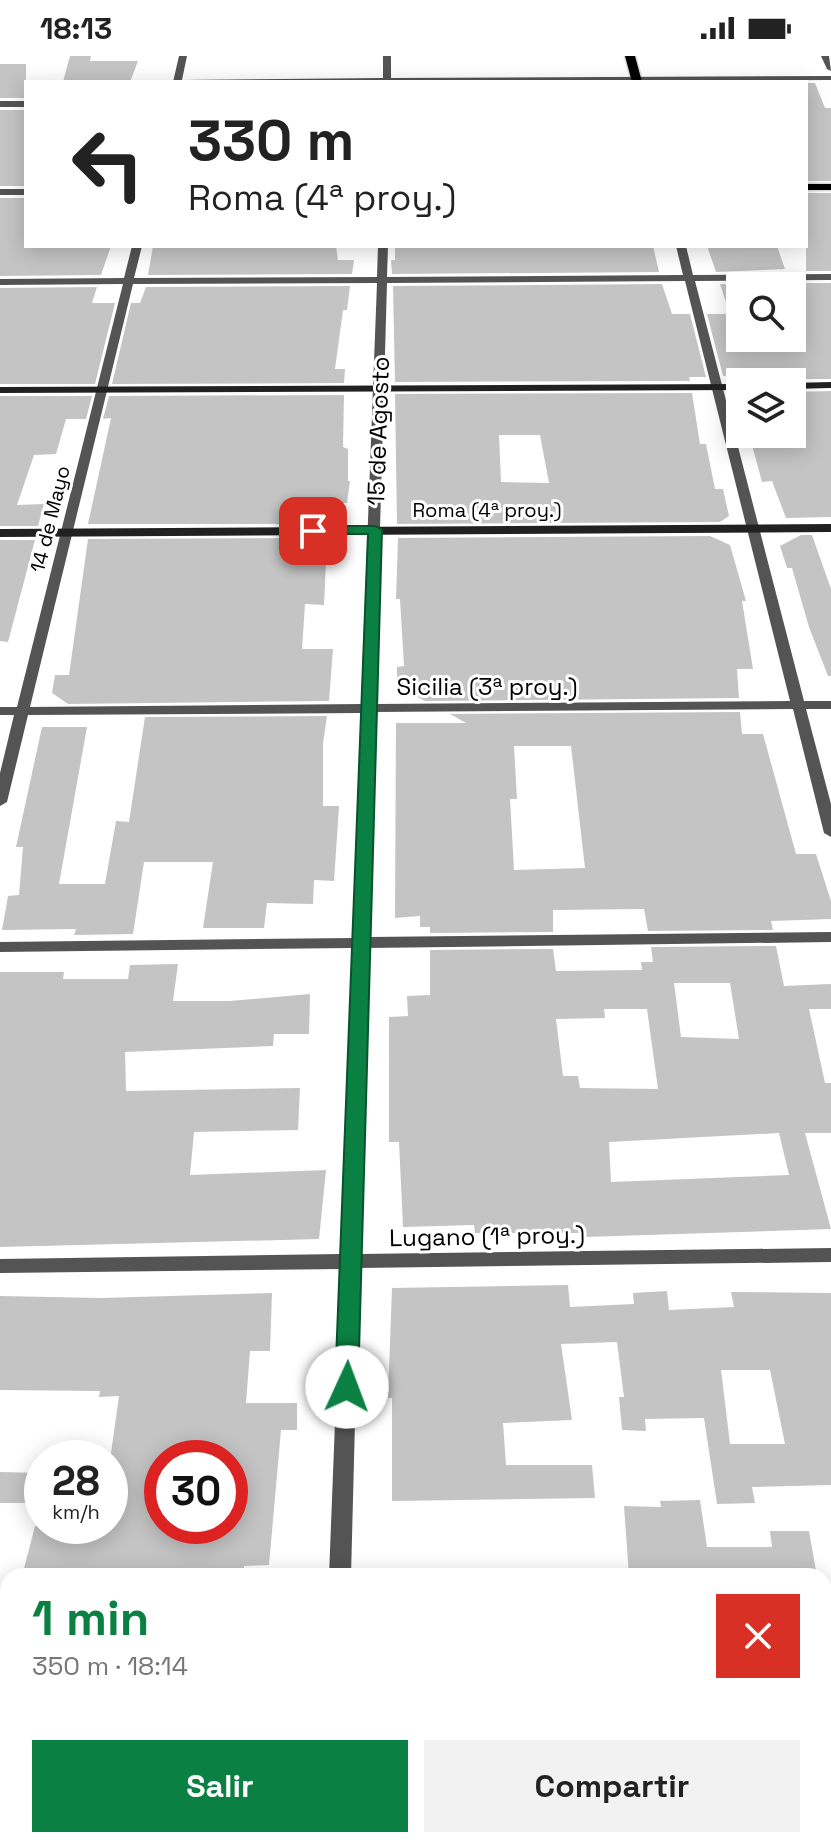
<!DOCTYPE html>
<html lang="es">
<head>
<meta charset="utf-8">
<style>
	body { margin:0; font-family:"Space Grotesk",sans-serif; background:#f2f2f2; color:#222; height:100vh; display:flex; flex-direction:column; font-size:30px; white-space:nowrap }
	* { box-sizing:border-box; margin:0 }
	p { font-size:26px; color:#767676 }
	.icon { flex:none; width:44px; height:44px; fill:none; stroke:currentColor; stroke-width:2; stroke-linecap:round; stroke-linejoin:round }
	.map { position:relative; flex:1; overflow:hidden }
	.sheet { position:absolute; left:0px; top:1512px; width:832px; height:280px; display:flex; flex-direction:column; background:#fff; border-radius:24px 24px 0 0; box-shadow:0 4px 20px #0003 }
	.sheet>* { flex:none }
	.banner { position:absolute; left:24px; top:24px; width:784px; height:168px; border-radius:0px; box-shadow:0 4px 20px #0003; background:#fff; color:#222; overflow:hidden }
	.fabs { position:absolute; left:726px; top:216px; display:grid; gap:16px }
	.fabs a { display:grid; place-items:center; width:80px; height:80px; border-radius:0px; background:#fff; box-shadow:0 4px 20px #0003; font-size:40px }
	.speed { position:absolute; left:24px; top:1384px; display:flex; gap:16px; font-size:40px; font-weight:700; text-align:center }
	.speed>* { display:grid; place-content:center; width:104px; height:104px; border-radius:50%; background:#fff; box-shadow:0 4px 20px #0003; line-height:1 }
	.speed small { font-size:20px; font-weight:400 }
	.speed .limit { border:12px solid #d22; background:#fff; color:#111 }
	.pin { position:absolute; display:grid; place-items:center; width:68px; height:68px; color:#fff; margin:-34px; border-radius:16px; box-shadow:0 4px 12px #0006 }
	.me { position:absolute; width:88px; margin:-44px; rotate:2deg; stroke-linejoin:round; filter:drop-shadow(0 0 6px #0008) }
	.turn { display:flex; align-items:center; gap:28px; height:168px; padding:0 32px; font-size:36px }
	.turn .icon { width:104px; height:104px; stroke-width:2.5 }
	.turn b { display:block; font-size:56px; line-height:68px }
	.round { display:grid; place-items:center; flex:none; width:84px; height:84px; border-radius:0px; background:#f2f2f2 }
	.overview { display:flex; align-items:center; justify-content:space-between; height:136px; padding:0 32px }
	h1 { font-size:48px; font-weight:600; line-height:60px; color:#0b8043 }
	.action { display:flex; gap:16px; margin-top:auto; padding:16px 32px }
	.action a { flex:1; height:92px; border-radius:0px; background:#0b8043; color:#fff; font-size:32px; font-weight:600; line-height:92px; text-align:center }
	.action a+a { background:#f2f2f2; color:#222 }
	.status { display:flex; justify-content:space-between; align-items:center; height:56px; padding:0 40px; background:#fff; direction:ltr }
	.status svg { height:22px; fill:currentColor }
	.map>svg:first-child { display:block }
	.green { fill:#dbdbdb }
	.building { fill:#c4c4c4; fill-rule:evenodd }
	.lines { fill:none; stroke-linecap:round; stroke-linejoin:round }
	.primary-casing { stroke:#dbdbdb; stroke-width:3 }
	.street { fill:#545454; fill-rule:evenodd }
	.secondary { fill:#212121; fill-rule:evenodd }
	.primary { fill:#000; fill-rule:evenodd }
	.route { fill:#0b8043; stroke:#07532c; stroke-width:2 }
	.labels { text-anchor:middle; dominant-baseline:central; stroke-width:6; stroke-linejoin:round; paint-order:stroke }
	.far-street-label { font-size:20px; fill:#000; stroke:#fff }
	.street-label { font-size:24px; fill:#000; stroke:#fff }
</style>
</head>
<body>
<div class="status"><b>18:13</b><svg viewBox="0 0 49 12"><path d="M0 12V9h3v3zM5 12V6h3v6zM10 12V3h3v9zM15 12V0h3v12zM26 1h20v11H26zM47 4h2v5h-2z"/></svg></div>
<div class="map">
<svg width="831" height="1792" viewBox="0 0 831 1792">
	<rect width="100%" height="100%" fill="#fff"/>
	<!-- green -->
	<path class="green" d="M0,1717H8V1784H292L291,1792H0Z
		M549,1784H638L639,1792H549Z"/>
	<!-- building -->
	<path class="building" d="M70,0H91L90,5H138L130,26H63Z
		M0,8H26V42H0Z
		M806,27H815L825,52H831V125H806Z
		M0,54H26V130H0Z
		M806,137H831V215H806Z
		M0,142H26V190H111L101,219L0,220Z
		M153,190H336L338,204H354L352,218L148,219Z
		M406,190H653L659,216L392,218L391,204H395V192Z
		M707,190H777L785,213L716,216Z
		M806,227H831V323H735L734,320H723L707,258H730L720,228H740V282H806Z
		M662,228L672,258H690L706,321H689L690,325L395,326L393,230Z
		M350,230L347,254H343L335,313H345L344,327L112,328L131,247H140L146,231Z
		M97,231L92,247H115L95,328H0V232Z
		M831,335V461L786,462L772,425L762,426L749,378H792V336Z
		M692,337L700,388H706L715,433H723L729,460L720,466L397,468L395,338ZM499,379H540L549,427L501,426Z
		M344,339L343,391L348,393V425H350L347,447H341L340,468H88L111,362L103,363L109,340Z
		M0,340H92L86,363H66L56,398L34,399L17,449L44,448L38,470H0Z
		M801,479H812L831,533V620H828L809,571L792,512H787L780,490Z
		M710,480L730,489L746,545H742L753,613H737L739,642L425,645L397,630V611L404,610L400,543H396L398,482Z
		M339,482L338,506H326L324,549L305,548L302,593H333L329,645L68,648L52,637L55,619H69L88,483Z
		M0,484H35L8,586L0,585Z
		M740,656L742,678H763L796,798H816L831,845V863L771,865L773,874L648,875L644,853L553,854V876L430,877V871H420V860L395,862L396,667H466L450,658ZM514,690H571L585,812L514,814L510,743H517Z
		M327,660L323,688V750H339L334,825L314,824L313,848L267,847L264,872H203L213,806H144L133,878L74,879L76,873L2,874L8,840L19,839L23,791H16L42,671H87L59,828H105L116,765L129,766L145,661Z
		M776,890L784,930L831,928V953H809L825,1027H831V1077H805L831,1173L585,1181L584,1177H475L474,1169L403,1171L399,1086H389V961L408,960L407,940L430,939V894L553,893L556,915L642,914L641,906H653L651,891ZM674,927H730L739,983L681,981ZM604,953H647L658,1033L580,1032L578,1020H563L556,963L605,962ZM779,1077L789,1119L611,1126L609,1086Z
		M178,908L173,945H230L310,938L309,978H274L273,990L125,996L126,1035L300,1032L298,1074L194,1076L190,1119L326,1114L319,1183L0,1191V916H64L63,923H128L130,909Z
		M568,1229L570,1251L634,1248L633,1237L667,1235L669,1254L734,1251L731,1236L831,1237V1429L752,1431L755,1447L717,1448L704,1362L645,1363L646,1375L622,1374L619,1341H624L617,1286L561,1288L572,1364L503,1367L506,1409H592L595,1442L392,1445V1342H388L392,1232ZM721,1314H770L785,1388H730Z
		M272,1237L270,1295H250L246,1347H297V1374H281L269,1509L244,1510V1520H22L35,1470H110V1404L119,1340L99,1341L100,1335L0,1334V1240L101,1242ZM162,1402H230V1470H162Z
		M0,1416L42,1417V1447H0Z
		M700,1444L707,1491H772L770,1475H809L817,1520H629L624,1450L661,1451L660,1445Z"/>
	<g class="lines">
		<defs>
			<path id="primary" d="M625,0H635L642,26H632Z
				M806,128H831V134H806Z
				M824,1591H831V1617H824Z
				M0,1600H8V1626H0Z
				M824,1644H831V1670H824Z
				M8,1653V1679L0,1680V1654Z"/>
		</defs>
		<!-- primary casing -->
		<use href="#primary" class="primary-casing"/>
		<!-- street -->
		<path class="street" d="M179,0H187L182,24L383,22V0H391V22L831,20V24L173,26Z
			M821,0H829L831,15L827,13Z
			M0,45H26V51H0Z
			M0,133H26V139H0Z
			M132,190H142L134,222L377,221L378,190H388L387,221L683,219L676,190H686L693,219L831,218V224L695,225L804,645H831V653H806L831,748V781L824,777L793,653L375,656L369,881L831,876V886L368,892L360,1198L831,1192V1206L359,1212L351,1520H329L341,1213L0,1217V1203L341,1198L352,892L0,896V886L353,882L361,657L28,659L7,746L0,750V717L14,659H0V651H17L123,228L0,229V223L124,222ZM685,225L790,645L375,648L387,227ZM377,227L361,648L30,651L133,228Z
			M320,1784H344V1792H320Z"/>
		<!-- secondary -->
		<path class="secondary" d="M831,326V332L792,333V327Z
			M740,328V334L0,337V331Z
			M831,468V476L0,481V473Z"/>
		<!-- primary -->
		<use href="#primary" class="primary"/>
	</g>
	<!-- route -->
	<path class="route" d="M313,470H375L382,474L358,1331L355,1338L347,1340L339,1338L335,1331L368,478H308L306,475Z"/>
	<g class="labels">
		<!-- far-street labels -->
		<g class="far-street-label">
			<text x="487" y="454">Roma (4ª proy.)</text>
			<text transform="translate(50 463) rotate(-76)">14 de Mayo</text>
		</g>
		<!-- street labels -->
		<g class="street-label">
			<text transform="translate(378 375) rotate(-88)">15 de Agosto</text>
			<text x="487" y="630">Sicilia (3ª proy.)</text>
			<text transform="translate(487 1180) rotate(-1)">Lugano (1ª proy.)</text>
		</g>
	</g>
</svg>
<div class="fabs">
<a><svg class="icon" aria-label="search" viewBox="0 0 24 24"><circle cx="10" cy="10" r="6"/><path d="M15 15l6 6"/></svg></a>
<a><svg class="icon" aria-label="layers" viewBox="0 0 24 24"><path d="M12 4l9 5-9 5-9-5zM3 14l9 5 9-5"/></svg></a>
</div>
<div class="speed"><div>28<small>km/h</small></div><div class="limit">30</div></div>
<div class="pin" style="left:313px;top:475px;background:#d93025"><svg class="icon" aria-label="arrive" viewBox="0 0 24 24"><path d="M6 21V4h12l-3 4 3 4H6"/></svg></div>
<svg class="me" style="left:347px;top:1331px" viewBox="-20 -20 40 40"><circle r="19" fill="#fff"/><path d="M0-13L10 11 0 6-10 11z" fill="#0b8043"/></svg>
<div class="banner">
<div class="turn"><svg class="icon" aria-label="left" viewBox="0 0 24 24"><path d="M17 20v-9H6M10 6l-5 5 5 5"/></svg><div><b>330 m</b>Roma (4ª proy.)</div></div>
</div>
<section class="sheet">
<div class="overview"><div><h1>1 min</h1><p>350 m · 18:14</p></div><a class="round" style="background:#d93025;color:#fff"><svg class="icon" aria-label="close" viewBox="0 0 24 24"><path d="M6 6l12 12M18 6L6 18"/></svg></a></div>
<div class="action"><a>Salir</a><a>Compartir</a></div>
</section>
</div>
</body>
</html>
